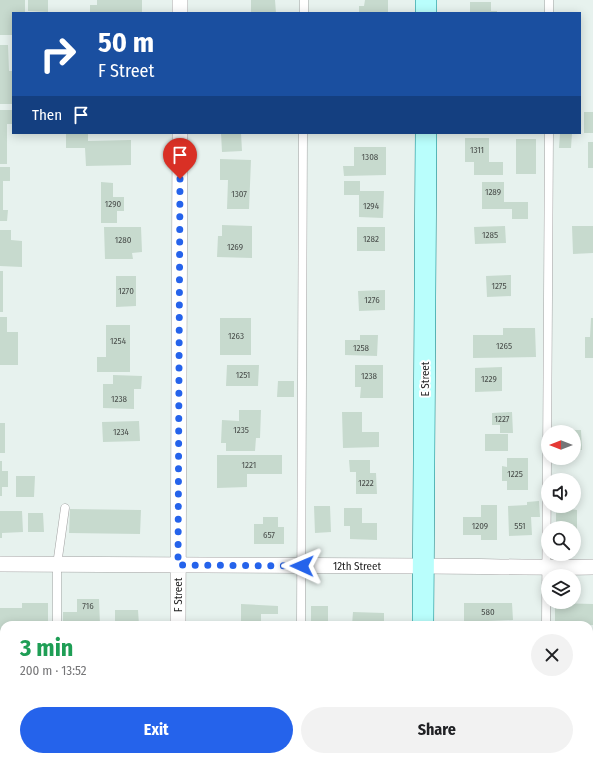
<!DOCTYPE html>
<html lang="en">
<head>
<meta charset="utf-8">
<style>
	body { margin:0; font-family:"Fira Sans Condensed",sans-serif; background:#f2f2f2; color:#202124; height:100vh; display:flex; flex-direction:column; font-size:15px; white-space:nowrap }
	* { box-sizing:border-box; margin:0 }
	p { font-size:13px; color:#757577 }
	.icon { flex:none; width:22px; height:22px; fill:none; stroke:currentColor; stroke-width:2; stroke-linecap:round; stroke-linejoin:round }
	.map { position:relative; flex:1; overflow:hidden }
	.sheet { position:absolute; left:0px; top:621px; width:593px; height:140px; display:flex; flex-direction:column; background:#fff; border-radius:12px 12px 0 0; box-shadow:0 2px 10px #0003 }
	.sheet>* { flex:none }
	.guide { position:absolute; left:12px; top:12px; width:569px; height:122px; border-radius:0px; box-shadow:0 2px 10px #0003; background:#1a4fa0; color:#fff; overflow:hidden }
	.needle { width:26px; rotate:270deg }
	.buttons { position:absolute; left:541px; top:425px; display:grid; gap:8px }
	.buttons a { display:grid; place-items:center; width:40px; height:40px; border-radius:50%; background:#fff; box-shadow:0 2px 10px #0003; font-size:20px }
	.pin { position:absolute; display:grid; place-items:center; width:34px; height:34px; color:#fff; margin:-41px -17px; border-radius:50% 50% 50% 0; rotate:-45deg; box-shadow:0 0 4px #0007 }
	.pin .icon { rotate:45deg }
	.me { position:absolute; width:44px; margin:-22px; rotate:271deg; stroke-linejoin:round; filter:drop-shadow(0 0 3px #0008) }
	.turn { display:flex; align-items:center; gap:14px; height:84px; padding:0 20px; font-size:18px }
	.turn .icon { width:52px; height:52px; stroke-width:2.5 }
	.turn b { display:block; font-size:28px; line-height:34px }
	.then { display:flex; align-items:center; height:38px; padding:0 20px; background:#0003; gap:8px; font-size:15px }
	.round { display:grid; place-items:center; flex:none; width:42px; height:42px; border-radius:21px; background:#f2f2f2 }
	.summary { display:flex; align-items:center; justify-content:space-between; height:68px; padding:0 20px }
	h1 { font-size:24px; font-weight:700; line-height:30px; color:#1e9e55 }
	.action { display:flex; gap:8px; margin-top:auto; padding:8px 20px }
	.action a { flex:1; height:46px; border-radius:24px; background:#2563eb; color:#fff; font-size:16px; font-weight:700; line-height:46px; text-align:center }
	.action a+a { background:#f2f2f2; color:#202124 }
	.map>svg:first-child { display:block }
	.park { fill:#c3c3fe }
	.building { fill:#c7dace }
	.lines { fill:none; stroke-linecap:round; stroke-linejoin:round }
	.lane-casing { stroke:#a2a2a2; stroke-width:9 }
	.street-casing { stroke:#a2a2a2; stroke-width:16 }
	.secondary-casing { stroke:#007d81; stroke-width:22 }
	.lane { stroke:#fff; stroke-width:8 }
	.street { stroke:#fff; stroke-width:15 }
	.secondary { stroke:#b9fefc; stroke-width:21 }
	.route { stroke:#2563eb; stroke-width:7; stroke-dasharray:0 12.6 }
	.labels { text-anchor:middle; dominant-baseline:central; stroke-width:4; stroke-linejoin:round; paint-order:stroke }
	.number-label { font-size:9px; fill:#4a4f4c }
	.street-label { font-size:11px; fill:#212121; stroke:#fff }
</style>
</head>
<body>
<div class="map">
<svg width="593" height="761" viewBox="0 0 593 761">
	<rect width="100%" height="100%" fill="#e7f2ee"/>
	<!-- park -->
	<path class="park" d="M0,644H4V676H0Z"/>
	<!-- building -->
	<path class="building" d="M0,0H25V13H13V35H0Z
		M28,0H48V12L28,11Z
		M97,0H142V13H90V5H97Z
		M251,0H275L276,13H251Z
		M365,0H388V13H359V6H364Z
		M470,2H491V11H497V13H470Z
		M0,45H8L9,71H13V104H0Z
		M0,110H13V124H7V164H0Z
		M584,112H593V133H584Z
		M66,133H88V141L131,140V165L86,166L85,148H66Z
		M221,133H241L242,151L222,152Z
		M560,133H572L571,148H559Z
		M465,138H489V162H503V175H474V162H465Z
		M516,139H536V174H516Z
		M588,142H593V168H588Z
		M354,147H386V175L344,176L343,166H354Z
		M220,159L251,160L249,209H227L228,180H220Z
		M0,167H10V181H3V210H8L7,221H0Z
		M344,181H360V191H384L383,218L359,217V195H344Z
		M101,182L113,183V197H124V211H117V223H101Z
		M482,182H504V202H528V219H512V209H482Z
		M222,225L252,226V258L217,257L218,236H222Z
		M505,226L506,243L475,244L474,227Z
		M572,226H593V253L573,254Z
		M104,227H141L142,252L132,253L133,259H105Z
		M357,227H385V251H357Z
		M0,230H11V240L22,241V267L0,266Z
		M0,271H3V312H0Z
		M511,275V296L487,297L486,276Z
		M116,276H136V306L116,307Z
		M385,290V310L359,311L358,291Z
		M0,317H7V332H18V365H0Z
		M220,318H251V355H220Z
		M591,318H593V358H585V337H590Z
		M106,325H130V372H97V357H106Z
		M503,328H535L536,357L473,358V335H503Z
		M360,335H378L377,356L345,355V340H360Z
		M227,365H259L258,386H226Z
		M355,365H383V398H360L361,387H355Z
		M502,367V391L475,392V368Z
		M113,375L142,376L141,389H134V409L103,408V384H113Z
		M278,381H294V397H277Z
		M239,410H261L260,438H256L255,451H226V443H221L222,420L239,421Z
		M342,412H362V432H379V447L343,448Z
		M512,412L513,433H500V425H492V413Z
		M139,421L140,441L103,442L102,422Z
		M0,423H5V453H0Z
		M555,430H581L582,450H574V432H555Z
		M485,434H508V451H485Z
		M217,455H282V474H247V487L217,488Z
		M507,458H528V490H507V481H502V466L507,467Z
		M349,460H370V473H376L377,494H356V472H350Z
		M0,461H2V471H8V487H2V496H0Z
		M16,476H35L34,497H16Z
		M539,501L540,517H531L532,535L509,536L508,506L527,505V502Z
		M481,505H497V540H481V535H463V517H481Z
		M314,506H330L331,532L315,533Z
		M556,506H568V509L577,510V536H574V528H556Z
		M344,508H362V523H377V540L350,539V526H344Z
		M70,509L141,510L140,534L69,533Z
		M0,511H22L23,532L2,533V538H0Z
		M28,513H43L44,532H28Z
		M263,517H278V527H284V544H254V524H263Z
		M77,599H99L100,625H63V612H77Z
		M22,603H48V625H4V641H0V608H22Z
		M464,603H512L513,620L488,621V625H464Z
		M555,603L593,604V625L555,624Z
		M241,604L278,606V614H261V621H241Z
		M311,606H328V625H311Z
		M115,610H138L139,625H115Z
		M353,612L384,613V625H352Z
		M589,709H593V726H589Z
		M589,737H593V761H586L585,757H589Z
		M24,757H49V761H24Z
		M99,757H136V761H99Z
		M350,757H372V761H350Z
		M469,757H522V761H470Z"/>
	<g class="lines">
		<defs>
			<path id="lane" d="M304,13V0
				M549,13V0
				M57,625V565L65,508
				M301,625L303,133
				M546,625L549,133
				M56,761V757
				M301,761V757
				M546,761V757"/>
			<path id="street" d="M180,13V0
				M0,564C141,565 282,566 424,566C480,566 537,568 593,567
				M178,625L180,133
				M178,761V757"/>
			<path id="secondary" d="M426,13V0
				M423,625L426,133
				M423,761V757"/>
		</defs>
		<!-- lane casing -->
		<use href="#lane" class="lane-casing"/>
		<!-- street casing -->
		<use href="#street" class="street-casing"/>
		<!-- secondary casing -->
		<use href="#secondary" class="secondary-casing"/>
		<!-- lane -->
		<use href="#lane" class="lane"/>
		<!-- street -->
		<use href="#street" class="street"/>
		<!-- secondary -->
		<use href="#secondary" class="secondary"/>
	</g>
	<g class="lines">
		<!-- route -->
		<path class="route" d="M180,179L178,565L302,566"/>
	</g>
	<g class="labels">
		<!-- number labels -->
		<g class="number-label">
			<text x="477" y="150">1311</text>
			<text x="370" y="157">1308</text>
			<text x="493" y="192">1289</text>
			<text x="239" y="194">1307</text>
			<text x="113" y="204">1290</text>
			<text x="371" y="206">1294</text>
			<text x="490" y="235">1285</text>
			<text x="371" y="239">1282</text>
			<text x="123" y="240">1280</text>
			<text x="235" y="247">1269</text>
			<text x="499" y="286">1275</text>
			<text x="126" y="291">1270</text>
			<text x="372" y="300">1276</text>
			<text x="236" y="336">1263</text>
			<text x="118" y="341">1254</text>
			<text x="504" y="346">1265</text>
			<text x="361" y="348">1258</text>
			<text x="243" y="375">1251</text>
			<text x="369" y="376">1238</text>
			<text x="489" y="379">1229</text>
			<text x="119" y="399">1238</text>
			<text x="502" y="419">1227</text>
			<text x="241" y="430">1235</text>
			<text x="121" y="432">1234</text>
			<text x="249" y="465">1221</text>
			<text x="515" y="474">1225</text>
			<text x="366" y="483">1222</text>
			<text x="480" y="526">1209</text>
			<text x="520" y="526">551</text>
			<text x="269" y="535">657</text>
			<text x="88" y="606">716</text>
			<text x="488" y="612">580</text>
		</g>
		<!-- street labels -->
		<g class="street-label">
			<text transform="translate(425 379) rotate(-90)">E Street</text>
			<text x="357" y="566">12th Street</text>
			<text transform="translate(178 595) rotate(-90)">F Street</text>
		</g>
	</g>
</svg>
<div class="buttons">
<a><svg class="needle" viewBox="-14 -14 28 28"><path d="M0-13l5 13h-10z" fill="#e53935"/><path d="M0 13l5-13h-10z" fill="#757577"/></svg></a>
<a><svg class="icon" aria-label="sound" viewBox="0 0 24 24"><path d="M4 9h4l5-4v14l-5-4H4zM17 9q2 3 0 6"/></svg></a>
<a><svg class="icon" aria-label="search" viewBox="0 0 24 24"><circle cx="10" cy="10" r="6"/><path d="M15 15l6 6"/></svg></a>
<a><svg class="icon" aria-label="layers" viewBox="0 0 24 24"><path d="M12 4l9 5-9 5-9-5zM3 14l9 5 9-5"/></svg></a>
</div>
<div class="pin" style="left:180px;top:179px;background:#d93025"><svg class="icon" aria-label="arrive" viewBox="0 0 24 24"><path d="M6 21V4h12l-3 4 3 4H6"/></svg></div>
<svg class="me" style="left:302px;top:566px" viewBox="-20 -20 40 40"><path d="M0-17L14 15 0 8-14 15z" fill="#2563eb" stroke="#fff" stroke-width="4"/></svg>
<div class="guide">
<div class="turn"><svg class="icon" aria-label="right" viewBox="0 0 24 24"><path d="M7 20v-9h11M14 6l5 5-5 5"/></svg><div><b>50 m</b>F Street</div></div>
<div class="then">Then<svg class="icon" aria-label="arrive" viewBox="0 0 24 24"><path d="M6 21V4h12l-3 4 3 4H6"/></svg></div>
</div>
<section class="sheet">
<div class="summary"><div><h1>3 min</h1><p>200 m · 13:52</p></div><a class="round"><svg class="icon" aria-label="close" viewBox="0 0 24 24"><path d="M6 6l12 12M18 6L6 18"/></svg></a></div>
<div class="action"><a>Exit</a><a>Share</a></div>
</section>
</div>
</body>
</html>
